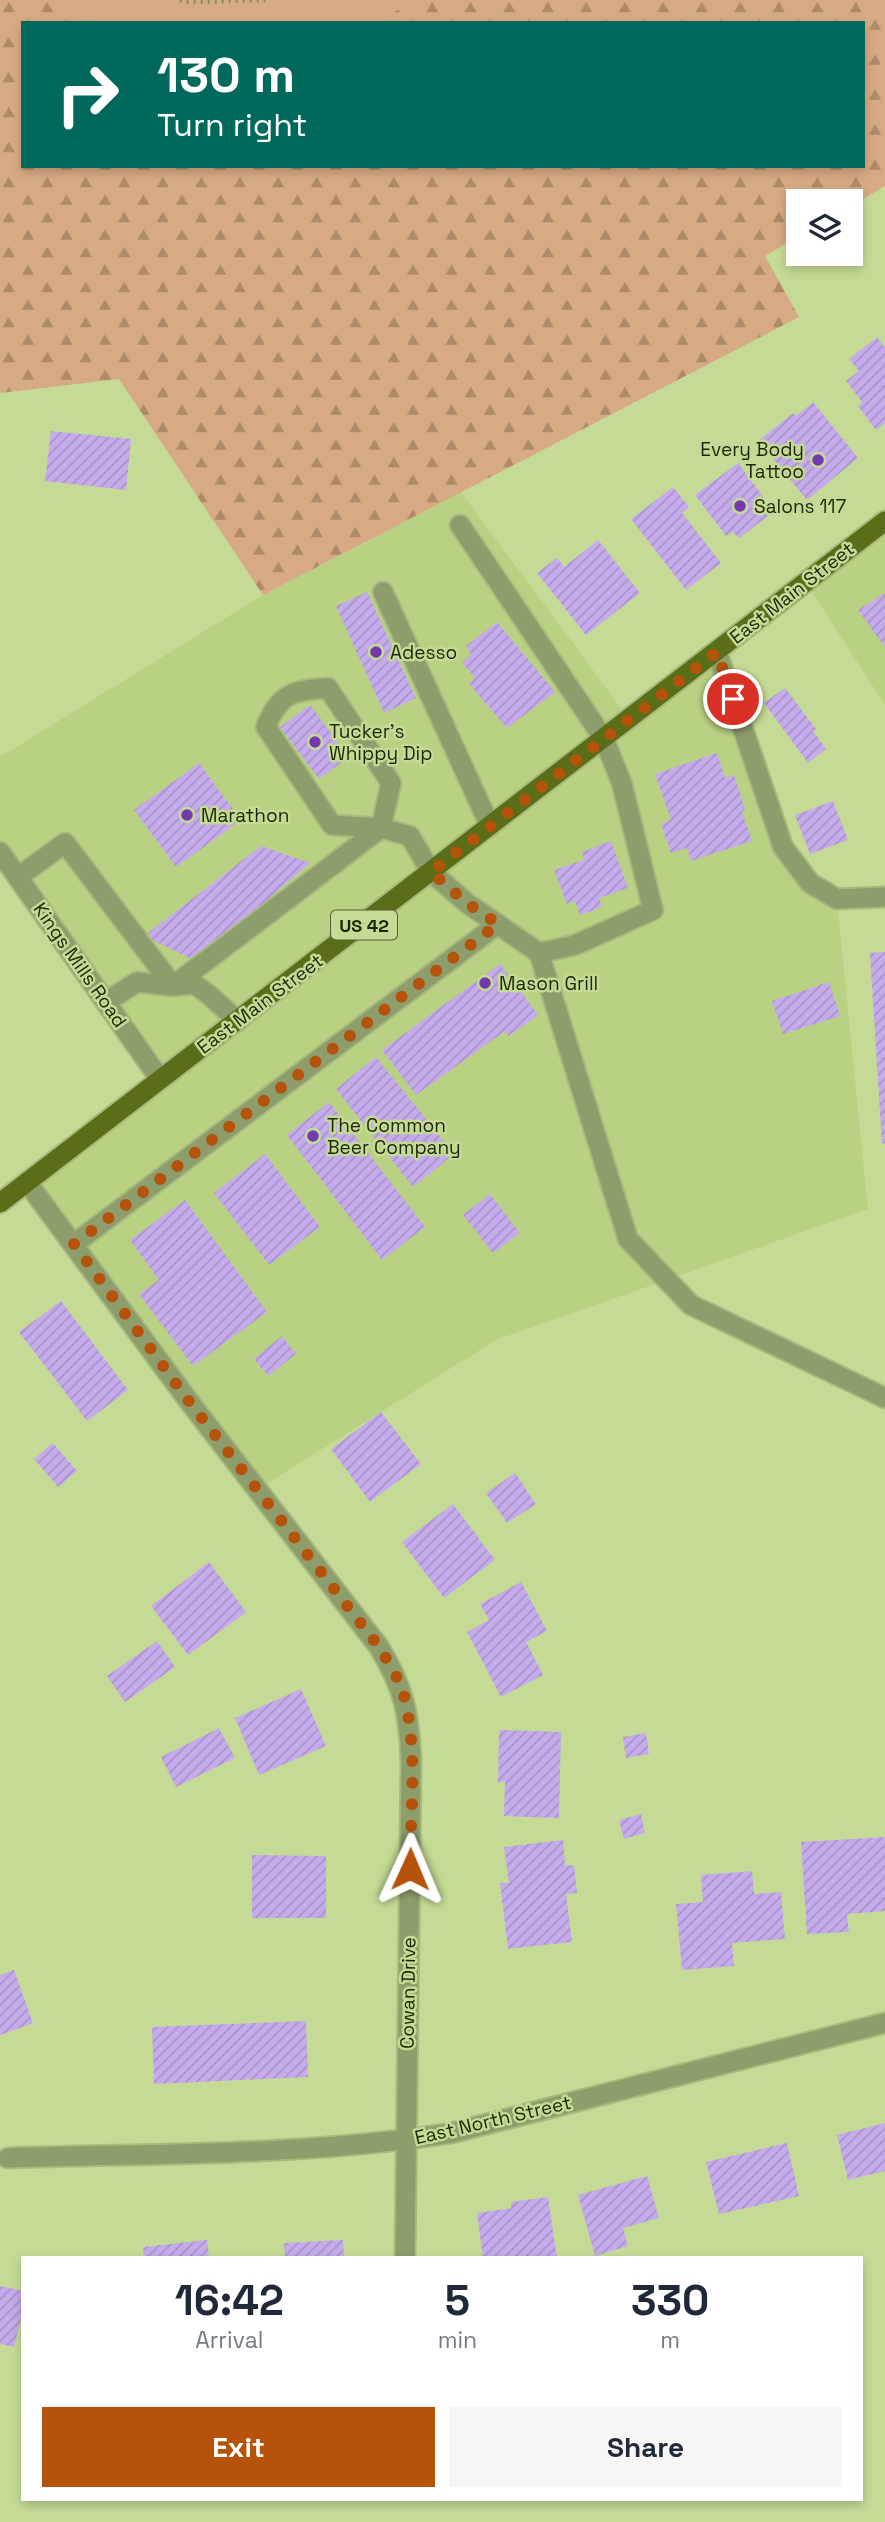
<!DOCTYPE html>
<html lang="en">
<head>
<meta charset="utf-8">
<style>
	body { margin:0; font-family:"Space Grotesk",sans-serif; background:#f6f6f7; color:#1f2937; height:100vh; display:flex; flex-direction:column; font-size:26px; white-space:nowrap }
	* { box-sizing:border-box; margin:0 }
	p { font-size:23px; color:#747a83 }
	.icon { flex:none; width:38px; height:38px; fill:none; stroke:currentColor; stroke-width:2; stroke-linecap:round; stroke-linejoin:round }
	.map { position:relative; flex:1; overflow:hidden }
	.details { position:absolute; left:21px; top:2256px; width:842px; height:245px; display:flex; flex-direction:column; background:#fff; border-radius:0px; box-shadow:0 4px 10px #0003 }
	.details>* { flex:none }
	.banner { position:absolute; left:21px; top:21px; width:844px; height:147px; border-radius:0px; box-shadow:0 4px 10px #0003; background:#00695c; color:#fff; overflow:hidden }
	.controls { position:absolute; left:786px; top:189px; display:grid; gap:14px }
	.controls a { display:grid; place-items:center; width:77px; height:77px; border-radius:0px; background:#fff; box-shadow:0 4px 10px #0003; font-size:35px }
	.pin { position:absolute; display:grid; place-items:center; width:60px; height:60px; color:#fff; margin:-30px; border:4px solid #fff; border-radius:50%; box-shadow:0 2px 7px #0007 }
	.me { position:absolute; width:77px; margin:-38px; rotate:1deg; stroke-linejoin:round; filter:drop-shadow(0 0 5px #0008) }
	.turn { display:flex; align-items:center; gap:24px; height:147px; padding:0 21px; font-size:32px }
	.turn .icon { width:91px; height:91px; stroke-width:2.5 }
	.turn b { display:block; font-size:49px; line-height:60px }
	.eta { display:flex; justify-content:space-evenly; align-items:center; height:119px; text-align:center }
	.eta b { font-size:42px; font-weight:800; line-height:49px }
	.primary-button { display:flex; gap:14px; margin-top:auto; padding:14px 21px }
	.primary-button a { flex:1; height:80px; border-radius:0px; background:#b45309; color:#fff; font-size:28px; font-weight:800; line-height:80px; text-align:center }
	.primary-button a+a { background:#f6f6f7; color:#1f2937 }
	.map>svg:first-child { display:block }
	.built { fill:#b9d183 }
	.grass { fill:#d7aa83 }
	.forest { fill:url(#forest-firs) }
	.building { fill:url(#building-hatch) }
	.lines { fill:none; stroke-linecap:round; stroke-linejoin:round }
	.service-casing { stroke:#a7ba7c; stroke-width:23 }
	.minor-casing { stroke:#a7ba7c; stroke-width:23 }
	.tertiary-casing { stroke:#a7ba7c; stroke-width:23 }
	.primary-casing { stroke:#a7ba7c; stroke-width:23 }
	.path { stroke:#81925d; stroke-width:4.5; stroke-dasharray:2 5; stroke-linecap:butt }
	.service { stroke:#8d9d6b; stroke-width:19 }
	.minor { stroke:#8d9d6b; stroke-width:19 }
	.tertiary { stroke:#8d9d6b; stroke-width:19 }
	.primary { stroke:#5a6e1a; stroke-width:19 }
	.route { stroke:#b45309; stroke-width:12; stroke-dasharray:0 21.6 }
	.poi-dot { fill:#733ab0; stroke:#c5db95; stroke-width:2.5 }
	.labels { text-anchor:middle; dominant-baseline:central; stroke-width:5; stroke-linejoin:round; paint-order:stroke }
	.shield { fill:#c5db95; stroke:#505c34; stroke-width:2 }
	.shield-label { font-size:18px; font-weight:bold; fill:#1e260a }
	.poi-label { font-size:19px; fill:#1e260a; stroke:#c5db95; text-anchor:start }
	.street-label { font-size:19px; fill:#1e260a; stroke:#c5db95 }
</style>
</head>
<body>
<div class="map">
<svg width="885" height="2522" viewBox="0 0 885 2522">
	<defs>
		<pattern id="forest-firs" width="22" height="20" patternUnits="userSpaceOnUse" patternTransform="scale(1.75)"><rect width="22" height="20" fill="#d7aa83"/><path d="M5 1l3.5 6h-7zM16 11l3.5 6h-7z" fill="#ae8a69"/></pattern>
		<pattern id="building-hatch" width="6" height="6" patternUnits="userSpaceOnUse" patternTransform="scale(1.75)"><rect width="6" height="6" fill="#c5abec"/><path d="M-1 1l2-2M0 6l6-6M5 7l2-2" fill="none" stroke="#a993c9"/></pattern>
	</defs>
	<rect width="100%" height="100%" fill="#c5db95"/>
	<!-- built -->
	<path class="built" d="M461,492L629,719L717,652L783,847L837,899L868,1209L496,1340L258,1489L27,1182L160,1079L0,852V757L263,595Z
		M885,521V705L806,583Z"/>
	<!-- grass -->
	<path class="grass" d="M56,0H414L376,23H93Z"/>
	<!-- forest -->
	<path class="forest" d="M0,0H56L93,23H23V166H863V23H376L414,0H885V186L851,206L850,201H798V236L765,256L799,317L263,595L119,379L0,393Z"/>
	<!-- building -->
	<path class="building" d="M877,337L885,348V423L876,430L858,406L862,402L846,381L859,371L849,359Z
		M813,402L858,458L807,500L758,441L793,413L796,416Z
		M51,431L131,439L126,490L45,481Z
		M738,463L767,502L763,505L771,514L739,538L733,532L726,536L695,495Z
		M673,487L689,507L682,513L721,563L686,590L631,519Z
		M598,540L640,593L586,635L537,573L557,558L564,567Z
		M367,592L416,698L384,713L336,606Z
		M885,593V647L858,610Z
		M497,622L555,692L507,728L469,684L475,678L462,662L471,655L466,646Z
		M785,688L816,729L813,731L826,749L808,763L764,703Z
		M310,705L349,757L319,779L280,727Z
		M717,753L725,778L734,775L745,809L742,812L752,841L691,861L687,848L671,853L661,824L671,820L655,774Z
		M199,763L241,820L176,867L134,810Z
		M833,801L848,840L810,854L795,815Z
		M611,841L628,888L599,898L602,907L580,915L575,901L567,904L554,870L584,860L582,852Z
		M261,846L310,863L196,961L144,936Z
		M885,952V1143L882,1144L870,953Z
		M500,964L538,1015L509,1036L505,1031L416,1095L382,1050Z
		M829,982L840,1016L783,1034L772,1001Z
		M376,1057L454,1154L413,1187L336,1089Z
		M329,1102L425,1227L382,1260L287,1135Z
		M265,1154L320,1227L269,1265L214,1193Z
		M490,1194L520,1233L493,1253L463,1215Z
		M185,1200L267,1312L193,1366L139,1294L159,1280L130,1240Z
		M61,1301L128,1390L87,1421L19,1332Z
		M282,1336L296,1354L268,1376L254,1359Z
		M381,1412L421,1464L370,1502L331,1449Z
		M53,1443L77,1471L58,1487L34,1459Z
		M515,1473L536,1504L507,1523L486,1493Z
		M453,1504L495,1560L444,1598L402,1542Z
		M209,1562L246,1612L188,1655L151,1606Z
		M521,1582L547,1631L526,1642L543,1675L501,1697L467,1632L489,1620L480,1604Z
		M157,1641L175,1667L125,1702L107,1676Z
		M301,1689L326,1746L259,1775L235,1718Z
		M219,1728L235,1758L176,1787L161,1757Z
		M499,1730L561,1732L559,1818L504,1816L505,1781L498,1783Z
		M646,1733L649,1754L626,1758L623,1737Z
		M641,1814L645,1833L624,1839L619,1820Z
		M885,1837V1911L847,1914L849,1932L807,1934L801,1842Z
		M563,1840L565,1866L574,1865L577,1893L566,1894L572,1942L508,1949L500,1883H509L504,1847Z
		M252,1855L326,1856V1918H252Z
		M752,1871L754,1894L781,1892L785,1939L732,1943L734,1966L682,1970L676,1904L703,1902L701,1875Z
		M14,1970L33,2023L0,2035V1975Z
		M306,2021L308,2077L154,2084L152,2027Z
		M885,2123V2171L848,2180L837,2135Z
		M787,2143L799,2196L719,2214L706,2162Z
		M647,2176L659,2218L623,2228L628,2246L595,2256L578,2195Z
		M548,2197L557,2258H483L477,2213L511,2208V2202Z
		M207,2240L209,2258H144L143,2247Z
		M343,2240L344,2258H285L284,2243Z
		M0,2286L23,2291V2311L14,2347L0,2344Z"/>
	<g class="lines">
		<defs>
			<path id="service" d="M460,525L604,739L622,784L653,910L575,945L539,953
				M383,592L490,826
				M18,877L65,843L173,986L194,984L208,994L238,1021
				M106,1002L137,982L173,986L381,828L391,783L328,688C294,690 279,693 266,727L332,825L381,828L410,836L431,872L467,903L539,953L628,1239L691,1305L885,1398
				M74,1244L498,924"/>
			<path id="minor" d="M717,652L783,847L810,883L837,899L885,897
				M27,1182L188,1400L379,1647C404,1688 409,1713 411,1761L405,2258
				M8,2158C155,2153 305,2156 451,2133L885,2023"/>
			<path id="tertiary" d="M0,852L160,1079"/>
			<path id="primary" d="M0,1203L885,521"/>
		</defs>
		<!-- service casing -->
		<use href="#service" class="service-casing"/>
		<!-- minor casing -->
		<use href="#minor" class="minor-casing"/>
		<!-- tertiary casing -->
		<use href="#tertiary" class="tertiary-casing"/>
		<!-- primary casing -->
		<use href="#primary" class="primary-casing"/>
		<!-- path -->
		<path class="path" d="M180,0L186,2L268,0"/>
		<!-- service -->
		<use href="#service" class="service"/>
		<!-- minor -->
		<use href="#minor" class="minor"/>
		<!-- tertiary -->
		<use href="#tertiary" class="tertiary"/>
		<!-- primary -->
		<use href="#primary" class="primary"/>
	</g>
	<g class="lines">
		<!-- route -->
		<path class="route" d="M410,1869C410,1814 418,1755 405,1700C401,1681 389,1663 379,1647L188,1400L74,1244L498,924L467,903L431,872L717,652L733,699"/>
	</g>
	<!-- markers -->
	<g class="poi-dot">
		<circle cx="818" cy="460" r="7"/>
		<circle cx="740" cy="506" r="7"/>
		<circle cx="376" cy="652" r="7"/>
		<circle cx="315" cy="742" r="7"/>
		<circle cx="187" cy="815" r="7"/>
		<circle cx="485" cy="983" r="7"/>
		<circle cx="313" cy="1136" r="7"/>
	</g>
	<g class="labels">
		<!-- shield labels -->
		<rect class="shield" x="331" y="910.5" width="66" height="29" rx="5"/>
		<g class="shield-label">
			<text x="364" y="925">US 42</text>
		</g>
		<!-- poi labels -->
		<g class="poi-label">
			<text x="804" y="449" text-anchor="end">Every Body<tspan x="804" dy="22">Tattoo</tspan></text>
			<text x="754" y="506">Salons 117</text>
			<text x="390" y="652">Adesso</text>
			<text x="329" y="731">Tucker's<tspan x="329" dy="22">Whippy Dip</tspan></text>
			<text x="201" y="815">Marathon</text>
			<text x="499" y="983">Mason Grill</text>
			<text x="327" y="1125">The Common<tspan x="327" dy="22">Beer Company</tspan></text>
		</g>
		<!-- street labels -->
		<g class="street-label">
			<text transform="translate(792 593) rotate(-38)">East Main Street</text>
			<text transform="translate(80 965) rotate(55)">Kings Mills Road</text>
			<text transform="translate(260 1004) rotate(-37)">East Main Street</text>
			<text transform="translate(408 1993) rotate(-89)">Cowan Drive</text>
			<text transform="translate(493 2120) rotate(-13)">East North Street</text>
		</g>
	</g>
</svg>
<div class="controls">
<a><svg class="icon" aria-label="layers" viewBox="0 0 24 24"><path d="M12 4l9 5-9 5-9-5zM3 14l9 5 9-5"/></svg></a>
</div>
<div class="pin" style="left:733px;top:699px;background:#d93025"><svg class="icon" aria-label="arrive" viewBox="0 0 24 24"><path d="M6 21V4h12l-3 4 3 4H6"/></svg></div>
<svg class="me" style="left:410px;top:1869px" viewBox="-20 -20 40 40"><path d="M0-17L14 15 0 8-14 15z" fill="#b45309" stroke="#fff" stroke-width="4"/></svg>
<div class="banner">
<div class="turn"><svg class="icon" aria-label="right" viewBox="0 0 24 24"><path d="M7 20v-9h11M14 6l5 5-5 5"/></svg><div><b>130 m</b>Turn right</div></div>
</div>
<section class="details">
<div class="eta">
<div><b>16:42</b><p>Arrival</p></div>
<div><b>5</b><p>min</p></div>
<div><b>330</b><p>m</p></div>
</div>
<div class="primary-button"><a>Exit</a><a>Share</a></div>
</section>
</div>
</body>
</html>
